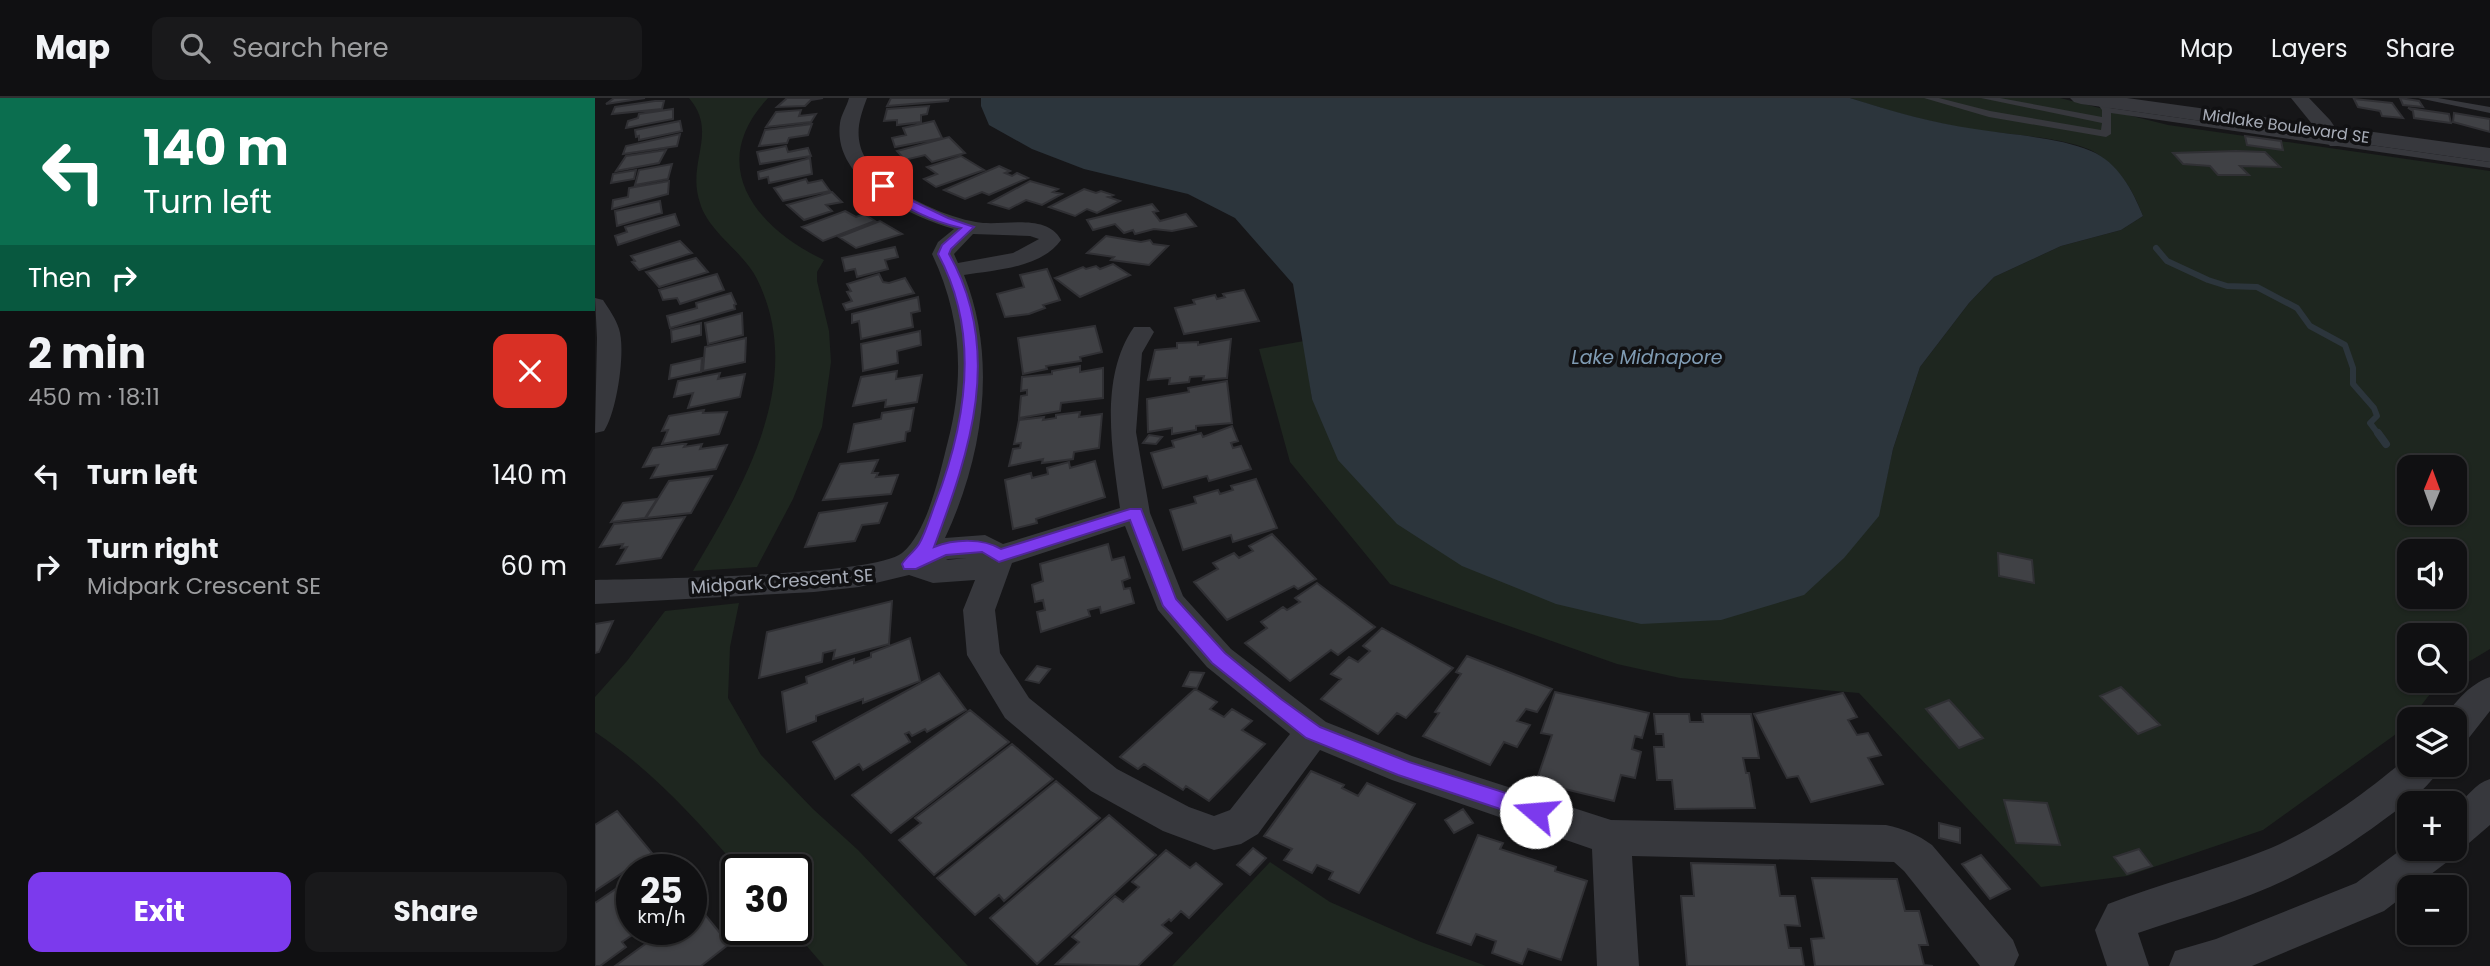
<!DOCTYPE html>
<html lang="en">
<head>
<meta charset="utf-8">
<style>
	body { margin:0; font-family:Poppins,sans-serif; background:#19191b; color:#f1f3f6; height:100vh; display:flex; flex-direction:column; font-size:26px; white-space:nowrap }
	* { box-sizing:border-box; margin:0 }
	p { font-size:23px; color:#9c9d9f }
	.icon { flex:none; width:38px; height:38px; fill:none; stroke:currentColor; stroke-width:2; stroke-linecap:round; stroke-linejoin:round }
	.map { position:relative; flex:1; overflow:hidden }
	.side { display:flex; flex-direction:column; background:#101012; width:595px }
	.side>* { flex:none }
	.hud { background:#0b6e4f; color:#fff; overflow:hidden }
	.needle { width:46px; rotate:1deg }
	.tools { position:absolute; left:1802px; top:357px; display:grid; gap:14px }
	.tools a { display:grid; place-items:center; width:70px; height:70px; border-radius:14px; background:#101012; box-shadow:0 2px 5px #0004,0 0 0 2px #303032; font-size:35px }
	.speed { position:absolute; left:21px; top:756px; display:flex; gap:14px; font-size:35px; font-weight:700; text-align:center }
	.speed>* { display:grid; place-content:center; width:91px; height:91px; border-radius:50%; background:#101012; box-shadow:0 2px 5px #0004,0 0 0 2px #303032; line-height:1 }
	.speed small { font-size:18px; font-weight:400 }
	.speed .limit { border:4px solid #111; border-radius:10px; background:#fff; color:#111 }
	.pin { position:absolute; display:grid; place-items:center; width:60px; height:60px; color:#fff; margin:-30px; border-radius:14px; box-shadow:0 4px 10px #0006 }
	.me { position:absolute; width:77px; margin:-38px; rotate:288deg; stroke-linejoin:round; filter:drop-shadow(0 0 5px #0008) }
	.turn { display:flex; align-items:center; gap:24px; height:147px; padding:0 28px; font-size:32px }
	.turn .icon { width:91px; height:91px; stroke-width:2.5 }
	.turn b { display:block; font-size:49px; line-height:60px }
	.then { display:flex; align-items:center; height:66px; padding:0 28px; background:#0003; gap:14px; font-size:26px }
	.round { display:grid; place-items:center; flex:none; width:74px; height:74px; border-radius:14px; background:#19191b }
	.headline { display:flex; align-items:center; justify-content:space-between; height:119px; padding:0 28px }
	h1 { font-size:42px; font-weight:700; line-height:52px }
	.action { display:flex; gap:14px; margin-top:auto; padding:14px 28px }
	.action a { flex:1; height:80px; border-radius:14px; background:#7c3aed; color:#fff; font-size:28px; font-weight:700; line-height:80px; text-align:center }
	.action a+a { background:#19191b; color:#f1f3f6 }
	ul { padding:0; list-style:none }
	li { display:flex; align-items:center; gap:21px; height:91px; padding:0 28px }
	li div { flex:1 }
	li b { display:block; font-size:26px }
	li em { font-style:normal }
	header { display:flex; align-items:center; gap:42px; box-sizing:border-box; height:98px; padding:0 35px; background:#101012; border-bottom:2px solid #303032 }
	header strong { font-size:33px }
	nav { display:flex; gap:38px; margin-inline-start:auto; font-size:24px }
	.search { width:490px; height:63px; background:#19191b; display:flex; align-items:center; gap:18px; box-sizing:border-box; padding:0 24px; border-radius:14px; color:#9c9d9f; font-size:26px }
	main { display:flex; flex:1; min-height:0 }
	.map>svg:first-child { display:block }
	.green { fill:#1e261f; fill-rule:evenodd }
	.water { fill:#2c353c }
	.lines { fill:none; stroke-linecap:round; stroke-linejoin:round }
	.stream-far1 { stroke:#2c353c; stroke-width:6 }
	.stream { stroke:#2c353c; stroke-width:8 }
	.building { fill:#404145; stroke:#303034; stroke-width:2 }
	.service { fill:#37383d; fill-rule:evenodd }
	.minor { fill:#37383d; fill-rule:evenodd }
	.tertiary { fill:#37383d; fill-rule:evenodd }
	.route { fill:#7c3aed; stroke:#51269a; stroke-width:2 }
	.labels { text-anchor:middle; dominant-baseline:central; stroke-width:7; stroke-linejoin:round; paint-order:stroke }
	.far-street-label { font-size:16px; fill:#a8adb8; stroke:#111113 }
	.street-label { font-size:18px; fill:#a8adb8; stroke:#111113 }
	.water-label { font-size:19px; font-style:italic; fill:#7f9bb3; stroke:#111113 }
</style>
</head>
<body>
<header>
<strong>Map</strong>
<div class="search"><svg class="icon" aria-label="search" viewBox="0 0 24 24"><circle cx="10" cy="10" r="6"/><path d="M15 15l6 6"/></svg>Search here</div>
<nav><a>Map</a><a>Layers</a><a>Share</a></nav>
</header>
<main>
<section class="side">
<div class="hud">
<div class="turn"><svg class="icon" aria-label="left" viewBox="0 0 24 24"><path d="M17 20v-9H6M10 6l-5 5 5 5"/></svg><div><b>140 m</b>Turn left</div></div>
<div class="then">Then<svg class="icon" aria-label="right" viewBox="0 0 24 24"><path d="M7 20v-9h11M14 6l5 5-5 5"/></svg></div>
</div>
<div class="headline"><div><h1>2 min</h1><p>450 m · 18:11</p></div><a class="round" style="background:#d93025;color:#fff"><svg class="icon" aria-label="close" viewBox="0 0 24 24"><path d="M6 6l12 12M18 6L6 18"/></svg></a></div>
<ul>
<li><svg class="icon" aria-label="left" viewBox="0 0 24 24"><path d="M17 20v-9H6M10 6l-5 5 5 5"/></svg><div><b>Turn left</b></div><em>140 m</em></li>
<li><svg class="icon" aria-label="right" viewBox="0 0 24 24"><path d="M7 20v-9h11M14 6l5 5-5 5"/></svg><div><b>Turn right</b><p>Midpark Crescent SE</p></div><em>60 m</em></li>
</ul>
<div class="action"><a>Exit</a><a>Share</a></div>
</section>
<div class="map">
<svg width="1895" height="868" viewBox="0 0 1895 868">
	<rect width="100%" height="100%" fill="#161618"/>
	<!-- green -->
	<path class="green" d="M94,0H173C110,67 161,130 229,162L222,174V183L234,233L236,264L227,329L198,401L162,469L98,473C149,387 212,282 162,181C148,153 114,135 105,105C91,64 124,35 94,0Z
		M1255,0H1465L1573,27L1895,73V551L1860,572V537H1815V583H1845L1808,631L1668,732L1532,778L1446,789L1264,595L1085,580L1022,566L795,486L695,364L664,251L709,243L717,301L1283,418L1298,351L1325,269L1374,205L1399,179L1466,148L1526,132L1548,118C1538,92 1525,70 1501,55C1476,39 1406,36 1375,31C1334,24 1294,13 1255,0ZM1815,369H1860V415H1815ZM1815,453H1860V499H1815Z
		M144,505L135,549L133,600L166,657L218,711L263,752L373,868H229L197,831H201V772H145C98,718 59,674 0,634V599L32,563L70,513Z
		M675,764L735,804L826,844L891,868H577Z"/>
	<!-- water -->
	<path class="water" d="M386,0H1255C1296,13 1338,25 1380,31C1416,37 1464,39 1496,53C1523,64 1538,93 1548,118L1526,132L1466,148L1399,179L1374,205L1325,269L1298,351L1284,418L1249,460L1209,497L1126,522L1046,526L961,506L867,468L802,426L743,362L717,301L698,186L640,120L593,96L489,71L437,51L394,27L386,8Z"/>
	<g class="lines">
		<!-- stream-far1 -->
		<path class="stream-far1" d="M1561,150L1572,163L1613,182L1632,188L1662,189L1702,210L1715,228L1750,247L1758,270V286L1779,310L1782,318L1775,325L1784,337"/>
		<!-- stream -->
		<path class="stream" d="M1783,335L1791,346"/>
	</g>
	<!-- building -->
	<path class="building" d="M19,0H50L11,6Z
		M192,0H228L216,2L210,8L182,9Z
		M296,0H354L353,3L292,8Z
		M1805,0L1824,3L1828,9L1808,7Z
		M1759,1L1797,5L1808,20L1787,18L1785,13L1763,9Z
		M60,3H69L67,11L17,16L20,9Z
		M334,8L332,16L326,17V24L302,27V22L289,23L292,11Z
		M1813,10L1854,16L1856,25L1819,20L1818,13Z
		M78,11V21L31,30L33,23L43,20L44,16Z
		M206,12L204,18L221,16L216,24L171,29L181,14Z
		M1859,15L1895,21V34L1858,24Z
		M85,23L87,33L44,42V38L41,39L40,32Z
		M339,23L347,40L300,49L297,40L311,37L308,30Z
		M217,26L213,37L194,40L192,45L164,48L170,32Z
		M85,36L82,48L28,56L31,48Z
		M1650,38L1686,43L1688,52L1652,47Z
		M354,39L370,55L337,64L330,57L310,62L302,53Z
		M191,48L193,54L213,50L216,58L165,66L162,54Z
		M71,52L64,65L21,73L31,58Z
		M1641,53L1670,54L1685,69L1645,68L1654,77H1623L1615,68L1588,66L1578,55Z
		M366,58L389,72L341,89L329,81L342,76L332,69Z
		M215,60L217,76L174,85L173,79L164,81L163,74Z
		M77,66L73,81L40,87L44,72Z
		M404,68L415,73L410,75L417,78L422,75L433,80L394,97L387,94L370,101L349,92Z
		M41,72L39,81L16,85L18,76Z
		M211,81L213,85L227,82L235,93L188,103L179,90Z
		M74,83L73,96L17,111L18,102L33,99L34,90Z
		M435,83L463,91L458,94L467,96L447,107L431,102L414,111L394,105Z
		M489,91L501,95L506,93L518,97L513,99L525,103L502,115L492,111L480,118L454,109Z
		M237,94L247,104L231,107L237,113L209,122L192,107Z
		M65,103L67,115L22,128L20,113Z
		M557,106L563,113L558,114L565,123L591,116L601,128L577,133L559,131L540,136L538,132L529,135L520,126L498,132L492,122Z
		M250,113L261,119L269,116L280,123L228,143L207,129Z
		M80,116L84,127L23,147L20,138L32,134L30,129Z
		M285,123L307,136L261,150L244,139Z
		M511,138L546,144L555,142L558,146L573,148L554,167L516,162L519,159L492,155Z
		M85,143L97,155L44,172L37,164L40,163L36,158Z
		M300,149L303,159L290,162L293,171L262,179L260,171L250,173L247,160Z
		M101,160L113,174L64,189L51,174Z
		M518,166L535,177L485,199L460,180L488,169L491,171L501,168L505,171Z
		M452,171L465,202L448,207L450,210L434,216L410,219L402,196L429,189L425,177Z
		M122,176L129,192L85,206L82,200L68,202L64,192Z
		M284,176L288,184L294,185L310,180L319,195L251,212L248,206L257,203L252,194L256,193L252,186Z
		M649,192L664,223L589,236L580,210L600,206L598,202L620,197L622,201L630,199L628,196Z
		M136,195L141,206L139,207L140,211L75,230L72,218L102,210L101,205Z
		M323,199L325,213L316,215L318,229L266,241L264,223L257,225V216Z
		M147,215L148,237L113,246L110,225Z
		M106,225V237L77,244L76,232Z
		M500,228L507,254L485,259L486,263L451,268L452,271L428,276L423,240Z
		M325,233L326,247L302,253L303,265L268,273L266,246Z
		M151,240L150,264L108,273L110,249Z
		M636,241L632,280L608,282L609,278L595,279L594,284L574,286L575,280L553,282L560,252L582,250V245L603,244V247Z
		M107,260L106,274L74,281L76,267Z
		M485,268V274L508,270V300L466,305L465,313L424,320L426,298L432,297V292L426,293L427,279L457,276V273Z
		M302,273L301,281L327,277L322,304L290,309L291,302L258,308L266,279Z
		M125,275L123,281L150,276L145,299L93,310L98,295L79,299L83,283Z
		M632,283L637,325L601,328V332L577,336V330L553,334L552,301L594,294L593,290Z
		M319,310L315,333L311,334L310,343L253,354L259,326L286,321L287,315Z
		M109,312L108,315L132,314L124,336L67,346L73,332L67,333L74,318Z
		M485,314L484,319L507,316L504,350L479,354L478,361L447,365L448,361L414,368L418,351L425,350L426,345L419,346L424,322L449,319L448,322L461,320V317Z
		M637,328L643,343L636,345L638,350L646,348L656,371L614,383L612,378L568,390L556,355L579,349L577,343L606,335L608,339Z
		M554,337L567,339L561,346L548,345Z
		M87,346H91L89,349L107,346L105,351L132,347L121,371L56,380L63,367L48,369L58,350Z
		M283,362L277,375H283L281,379L303,377L296,396L228,402L245,366Z
		M500,363L510,399L441,421L442,425L418,431L410,382L436,375L437,380L453,376L452,370L474,364L475,370Z
		M117,378L96,415L51,420L74,383Z
		M661,381L682,430L638,444L636,437L588,452L575,412L601,405L599,399L623,392L625,396L638,392L636,388Z
		M62,401L50,420L16,424L28,405Z
		M292,405L284,425L267,427L260,443L210,449L224,415Z
		M90,419L66,460L22,466L32,449L26,450L28,446L5,449L19,426Z
		M677,436L721,481L703,491L699,488L632,522L599,484L623,471L618,465L639,455L644,460L658,453L654,448Z
		M513,446L517,462L529,459L535,480L527,483L529,491L535,490L539,505L506,515L505,509L493,512L495,518L446,534L442,514L450,512L448,502L440,504L437,487L448,483L445,466Z
		M1403,455L1437,462L1439,485L1404,478Z
		M722,485L780,529L743,557L736,552L695,583L650,545L672,530L666,524L688,509L692,512L705,504L700,500Z
		M297,503L294,546L238,561L240,552L228,555L227,564L164,580L172,534Z
		M18,523L4,554L0,555V526Z
		M787,530L858,570L811,620L802,615L783,636L726,601L746,581L736,576L754,559L763,564L775,553L768,548Z
		M315,540L325,583L268,605V601L221,618V623L192,634L187,594L212,585L211,579L259,561V565L276,559V555Z
		M872,558L957,591L942,614L931,611L922,623L935,627L922,649L909,644L895,667L828,638L844,615L840,614L866,576L861,574Z
		M442,568L455,571L444,585L431,582Z
		M595,574L609,575L602,590L588,588Z
		M344,575L371,612L332,634L330,631L317,638L314,634L310,636L315,644L268,672L264,666L240,681L218,644Z
		M1526,589L1565,627L1543,636L1505,598Z
		M600,591L622,604L615,611L629,619L637,611L657,623L647,632L670,646L614,703L591,688L588,692L549,666L543,671L525,659Z
		M960,594L1054,615L1047,640L1040,638L1037,651L1046,654L1040,680L1026,677L1019,703L941,684L957,637L946,635Z
		M1248,595L1262,619L1253,622L1262,637L1273,635L1286,657L1273,660L1288,686L1216,704L1203,678L1192,680L1159,616Z
		M1354,602L1365,614L1388,640L1364,650L1331,611Z
		M375,612L414,644L296,735L257,697Z
		M1059,616H1094L1095,624H1108L1107,616H1156L1164,660H1148L1151,675H1154L1160,710L1080,711L1077,682H1062L1059,649H1069L1068,636H1061Z
		M417,646L458,681L339,777L304,742L326,725L320,720Z
		M716,673L749,687L747,690L763,698L772,685L820,706L764,795L734,781L738,774L722,767L717,775L689,762L697,751L669,738Z
		M461,683L505,720L409,803L404,797L380,817L342,780Z
		M1409,702L1452,705L1465,747L1421,745Z
		M868,711L878,725L859,735L850,722Z
		M22,713L57,755L0,793V727Z
		M514,717L561,757L442,866L395,820Z
		M1344,725L1365,730V745L1344,740Z
		M883,737L908,745L905,751L961,769L960,773L992,783L966,862L933,851L927,866L897,855L901,843L881,836L876,847L842,835Z
		M658,750L671,760L655,777L642,767Z
		M1544,751L1557,768L1532,776L1519,759Z
		M571,752L595,770L601,765L627,786L594,820L586,813L576,823L574,821L567,827L577,835L543,868L461,866L484,844L477,839L520,798L528,804L544,789L537,784Z
		M1386,757L1415,791L1395,801L1367,766Z
		M63,762L71,772H48Z
		M1096,765L1180,767L1185,798H1200L1205,828L1190,827L1194,850H1206L1209,868H1092L1086,798H1099Z
		M37,780V831H46L27,844L31,849L5,868H0V805Z
		M1217,780L1302,781L1310,813H1324L1333,847H1324L1329,867L1338,868H1220L1216,841L1229,840Z
		M103,808L134,846L106,868H20L71,831H96V813Z"/>
	<g class="lines">
		<!-- service -->
		<path class="service" d="M1329,0H1344L1395,13L1506,32L1507,25L1386,0H1405L1507,19V12L1501,4L1506,1L1515,10L1895,64V70L1516,15V36L1511,39L1394,19Z
			M1823,0H1843L1895,9V15Z"/>
		<!-- minor -->
		<path class="minor" d="M254,0H272C266,16 261,30 265,47C274,86 345,118 381,124C407,129 451,114 466,142C446,170 401,172 369,177C403,261 388,359 350,440L390,437L408,446L525,410C517,352 504,279 539,229H555L559,234L547,255L541,334L555,415L588,498L636,551L731,624L817,658L1016,722L1291,727C1309,731 1322,736 1337,747L1418,842L1424,857L1419,868H1385L1309,773L1299,764L1037,758L1044,868H1002L997,751L797,682L725,652L663,736L646,746L619,752L568,733L496,693L410,620L372,557L368,512L380,482L338,485L314,477L264,489L219,494L0,506V482C49,481 279,478 307,455C333,434 345,374 353,343C370,278 366,217 337,156L343,144L359,131C315,118 237,83 245,25C246,17 252,8 254,0ZM378,136L435,138L444,141L418,155L363,165L359,156ZM530,428L563,512L612,569L695,636L635,712L619,718L594,709L522,671L434,600L405,555L400,512L417,465ZM372,460L351,462L353,461Z
			M1696,0H1714L1735,22L1750,44L1747,48H1735Z
			M0,200L8,202C14,211 21,221 24,231C31,252 22,314 9,333L0,335L2,240Z
			M1895,579V613L1873,641L1860,646V621H1847C1862,603 1873,587 1895,579Z
			M1815,657V667H1847C1837,687 1816,702 1798,715C1770,736 1740,757 1708,773C1657,801 1598,816 1543,835L1554,868H1512L1500,832L1513,806C1567,785 1623,772 1676,750C1723,730 1776,691 1815,657Z
			M1895,681V727L1874,745L1860,750V709C1873,699 1879,686 1895,681Z
			M1815,745V751H1858L1852,764L1819,789H1815V793L1789,813L1657,868H1574L1580,853L1621,841L1761,785Z"/>
		<!-- tertiary -->
		<path class="tertiary" d="M1475,0H1532L1895,50V64L1486,6L1479,4Z"/>
	</g>
	<!-- route -->
	<path class="route" d="M284,86H291L309,99L353,120L379,129L356,151L354,156C409,253 375,353 339,449C359,441 388,440 406,451L535,411H546L581,501L630,555L686,601L725,629L814,664L948,707L951,714L948,720L941,723L803,677L711,640L617,565L568,508L535,422L404,464L387,454L351,457L321,471H309L307,466C311,459 319,454 324,446C331,434 335,419 340,406C371,326 386,235 343,156L347,147L366,130C336,123 308,109 284,91Z"/>
	<g class="labels">
		<!-- far-street labels -->
		<g class="far-street-label">
			<text transform="translate(1691 28) rotate(8)">Midlake Boulevard SE</text>
		</g>
		<!-- street labels -->
		<g class="street-label">
			<text transform="translate(187 483) rotate(-4)">Midpark Crescent SE</text>
		</g>
		<!-- water labels -->
		<g class="water-label">
			<text x="1052" y="259">Lake Midnapore</text>
		</g>
	</g>
</svg>
<div class="tools">
<a><svg class="needle" viewBox="-14 -14 28 28"><path d="M0-13l5 13h-10z" fill="#e53935"/><path d="M0 13l5-13h-10z" fill="#9c9d9f"/></svg></a>
<a><svg class="icon" aria-label="sound" viewBox="0 0 24 24"><path d="M4 9h4l5-4v14l-5-4H4zM17 9q2 3 0 6"/></svg></a>
<a><svg class="icon" aria-label="search" viewBox="0 0 24 24"><circle cx="10" cy="10" r="6"/><path d="M15 15l6 6"/></svg></a>
<a><svg class="icon" aria-label="layers" viewBox="0 0 24 24"><path d="M12 4l9 5-9 5-9-5zM3 14l9 5 9-5"/></svg></a>
<a>+</a>
<a>−</a>
</div>
<div class="speed"><div>25<small>km/h</small></div><div class="limit">30</div></div>
<div class="pin" style="left:288px;top:88px;background:#d93025"><svg class="icon" aria-label="arrive" viewBox="0 0 24 24"><path d="M6 21V4h12l-3 4 3 4H6"/></svg></div>
<svg class="me" style="left:941px;top:714px" viewBox="-20 -20 40 40"><circle r="19" fill="#fff"/><path d="M0-13L10 11 0 6-10 11z" fill="#7c3aed"/></svg>
</div>
</main>
</body>
</html>
